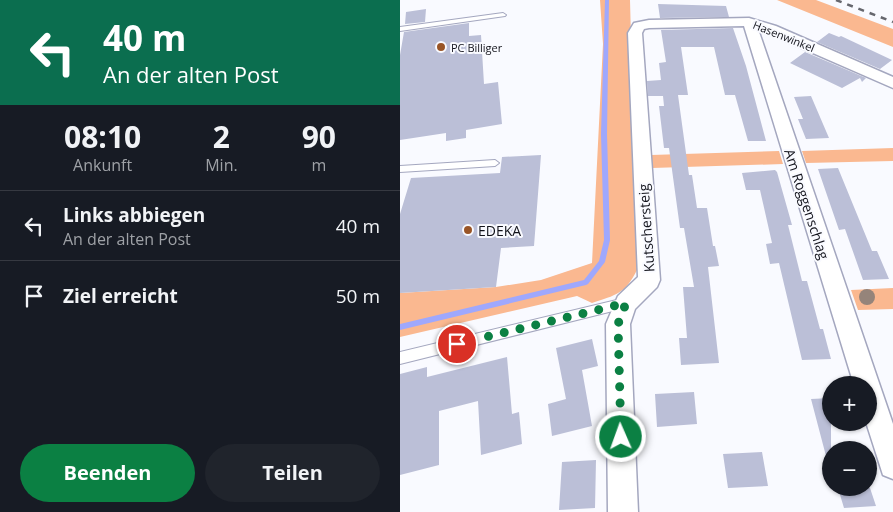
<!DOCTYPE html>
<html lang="de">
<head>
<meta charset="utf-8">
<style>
	body { margin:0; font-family:"Open Sans",sans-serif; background:#20242c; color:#f1f3f6; height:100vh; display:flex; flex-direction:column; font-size:19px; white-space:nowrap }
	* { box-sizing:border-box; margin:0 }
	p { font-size:16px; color:#9ea1a6 }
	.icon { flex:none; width:28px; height:28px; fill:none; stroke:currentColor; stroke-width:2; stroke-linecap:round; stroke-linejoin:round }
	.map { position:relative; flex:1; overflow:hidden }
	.drawer { display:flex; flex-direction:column; background:#171b24; width:400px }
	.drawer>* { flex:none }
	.guide { background:#0b6e4f; color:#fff; overflow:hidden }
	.buttons { position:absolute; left:422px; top:376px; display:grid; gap:10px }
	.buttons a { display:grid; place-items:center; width:55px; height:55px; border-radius:50%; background:#171b24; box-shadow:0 1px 4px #0004; font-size:25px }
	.pin { position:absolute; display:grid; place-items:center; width:42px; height:42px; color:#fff; margin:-21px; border:2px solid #fff; border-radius:50%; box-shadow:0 1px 5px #0007 }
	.me { position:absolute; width:55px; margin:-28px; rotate:358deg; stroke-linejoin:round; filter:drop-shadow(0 0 4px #0008) }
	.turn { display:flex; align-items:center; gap:18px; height:105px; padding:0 20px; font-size:22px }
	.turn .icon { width:65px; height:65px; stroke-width:2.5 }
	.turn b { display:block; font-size:35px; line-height:42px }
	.eta { display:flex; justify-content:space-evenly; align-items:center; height:85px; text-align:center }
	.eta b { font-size:30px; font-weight:700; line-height:35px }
	.cta { display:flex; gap:10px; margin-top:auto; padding:10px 20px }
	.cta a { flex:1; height:58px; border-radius:30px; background:#0b8043; color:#fff; font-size:20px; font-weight:700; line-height:58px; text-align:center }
	.cta a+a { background:#20242c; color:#f1f3f6 }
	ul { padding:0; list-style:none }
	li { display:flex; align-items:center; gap:15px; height:70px; padding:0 20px; border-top:1px solid #363941 }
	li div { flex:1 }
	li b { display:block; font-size:19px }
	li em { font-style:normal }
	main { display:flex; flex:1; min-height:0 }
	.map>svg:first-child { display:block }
	.green { fill:#fab890 }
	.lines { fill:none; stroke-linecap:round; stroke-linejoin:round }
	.stream { fill:#9fa8fd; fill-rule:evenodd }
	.building { fill:#bbbfd7 }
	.lane-casing { stroke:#a4a7bf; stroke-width:2 }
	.street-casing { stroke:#a4a7bf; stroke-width:3 }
	.lane { fill:#fff; fill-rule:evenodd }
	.street { fill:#fff; fill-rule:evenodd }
	.rail { stroke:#66676e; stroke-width:2.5; stroke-dasharray:6 6; stroke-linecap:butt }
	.tree { fill:#95847a }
	.route { stroke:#0b8043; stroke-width:9; stroke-dasharray:0 16.2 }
	.poi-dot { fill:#995527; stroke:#f9faff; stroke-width:2 }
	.labels { text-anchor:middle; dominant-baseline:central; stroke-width:4; stroke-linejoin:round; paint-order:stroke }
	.far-street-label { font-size:11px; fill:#12131b; stroke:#f9faff }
	.far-poi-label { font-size:11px; fill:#12131b; stroke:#f9faff; text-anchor:start }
	.street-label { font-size:14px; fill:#12131b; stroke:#f9faff }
	.poi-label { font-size:14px; fill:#12131b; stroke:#f9faff; text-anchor:start }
</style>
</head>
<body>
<main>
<section class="drawer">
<div class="guide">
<div class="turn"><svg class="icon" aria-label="left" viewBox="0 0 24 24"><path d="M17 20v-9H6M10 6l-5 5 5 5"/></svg><div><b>40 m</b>An der alten Post</div></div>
</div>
<div class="eta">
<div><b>08:10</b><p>Ankunft</p></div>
<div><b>2</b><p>Min.</p></div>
<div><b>90</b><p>m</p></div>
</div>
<ul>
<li><svg class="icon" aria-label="left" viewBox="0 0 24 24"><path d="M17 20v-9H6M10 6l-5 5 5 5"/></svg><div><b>Links abbiegen</b><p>An der alten Post</p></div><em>40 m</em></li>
<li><svg class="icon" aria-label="arrive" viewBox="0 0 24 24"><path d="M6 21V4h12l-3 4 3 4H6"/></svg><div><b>Ziel erreicht</b></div><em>50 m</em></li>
</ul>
<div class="cta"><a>Beenden</a><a>Teilen</a></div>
</section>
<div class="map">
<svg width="493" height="512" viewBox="0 0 493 512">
	<rect width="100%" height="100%" fill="#f9faff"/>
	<!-- green -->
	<path class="green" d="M200,0H230L237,270C225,294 216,295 192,303L177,296L0,337V293L96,287L141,280L192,263L203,44Z
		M377,0H416L493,29V47Z
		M493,148V161L406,163L402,151Z
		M379,151L383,164L252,168L251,155Z
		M493,288V309L458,310L451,290Z"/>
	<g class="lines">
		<!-- stream -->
		<path class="stream" d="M205,0H209L207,134L210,240L205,262L188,284L186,285L0,330V324L184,280L199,261L204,240L201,134Z"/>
	</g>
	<!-- building -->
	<path class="building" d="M258,4L326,6L329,17L260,18Z
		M26,9L25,22L5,24L6,12Z
		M69,23V36L81,35L84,84L98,82L102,124L66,130V138L46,141V133L0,140V55L4,32Z
		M333,28L346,66L366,141H348L335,95H325L314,47H281L288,95H278L289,175H292L297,208H307L313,246H315L319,266L308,267L319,363L281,365L279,338H287L283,287H294L284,228H280L269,148H264L259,106H264L263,96H248L247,81L261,80L259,63L266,62L261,30Z
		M429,33L439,37L441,36L492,60L480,69L417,42Z
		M405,52L466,78L462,82L460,78L442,88L390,63Z
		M411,96L429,138L406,139L398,119H403L394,97Z
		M141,155L134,246L101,248L96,287L0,293V214L11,178L100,173L102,157Z
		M438,168L472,251H477L489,279L463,280L445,229L439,230L418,169Z
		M375,170L377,172L392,225H388L402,281H407L420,329H423L431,359L402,360L379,263L370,264L366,244L372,243L360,190H346L342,173Z
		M192,339L198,366L182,370L192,426L152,436L148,404L166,399L156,348Z
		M107,357L112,414L119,412L122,444L81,455L78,401L39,411V465L0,475V374L27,367V377Z
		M294,392L297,424L257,427L255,394Z
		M431,398V456H426L411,399Z
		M362,452L368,486L328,488L323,454Z
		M196,460L195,508L159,510L162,462Z
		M438,488H470L476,506L444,508Z"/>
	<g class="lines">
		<defs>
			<path id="lane" d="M103,13L106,15L105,16L0,31V27Z
				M95,160L99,163L95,166L0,172V166Z
				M225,298L229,300L230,303L229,306L225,308L0,364V352Z"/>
			<path id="street" d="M349,18L376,26L493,77V88L358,29L493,424V479L483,475L466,422H469V385H454L344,26L249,28L244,29L242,33L260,280L257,287L235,309L230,324L238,512H208L206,324L218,296L238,277L228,33L234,23L249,20Z"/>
		</defs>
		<!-- lane casing -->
		<use href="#lane" class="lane-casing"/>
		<!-- street casing -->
		<use href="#street" class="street-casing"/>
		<!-- lane -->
		<use href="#lane" class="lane"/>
		<!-- street -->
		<use href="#street" class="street"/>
		<!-- rail -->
		<path class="rail" d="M436,0L493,22"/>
	</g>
	<!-- trees -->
	<circle class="tree" cx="467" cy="297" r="8"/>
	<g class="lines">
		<!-- route -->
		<path class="route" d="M57,344L226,303L218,324L221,437"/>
	</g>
	<!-- markers -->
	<g class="poi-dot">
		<circle cx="41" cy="47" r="5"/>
		<circle cx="68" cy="230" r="5"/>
	</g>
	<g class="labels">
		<!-- far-street labels -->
		<g class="far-street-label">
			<text transform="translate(384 36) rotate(22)">Hasenwinkel</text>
		</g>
		<!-- far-poi labels -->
		<g class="far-poi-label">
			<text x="51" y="47">PC Billiger</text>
		</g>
		<!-- street labels -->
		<g class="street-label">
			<text transform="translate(407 204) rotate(72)">Am Roggenschlag</text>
			<text transform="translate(246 228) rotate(-94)">Kutschersteig</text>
		</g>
		<!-- poi labels -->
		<g class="poi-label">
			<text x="78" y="230">EDEKA</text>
		</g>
	</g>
</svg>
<div class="buttons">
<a>+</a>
<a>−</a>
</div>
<div class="pin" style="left:57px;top:344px;background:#d93025"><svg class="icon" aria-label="arrive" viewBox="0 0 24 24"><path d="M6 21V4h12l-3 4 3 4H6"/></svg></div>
<svg class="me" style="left:221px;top:437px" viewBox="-20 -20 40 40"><circle r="17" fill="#0b8043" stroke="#fff" stroke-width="3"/><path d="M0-11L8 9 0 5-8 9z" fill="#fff"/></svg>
</div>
</main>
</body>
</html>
